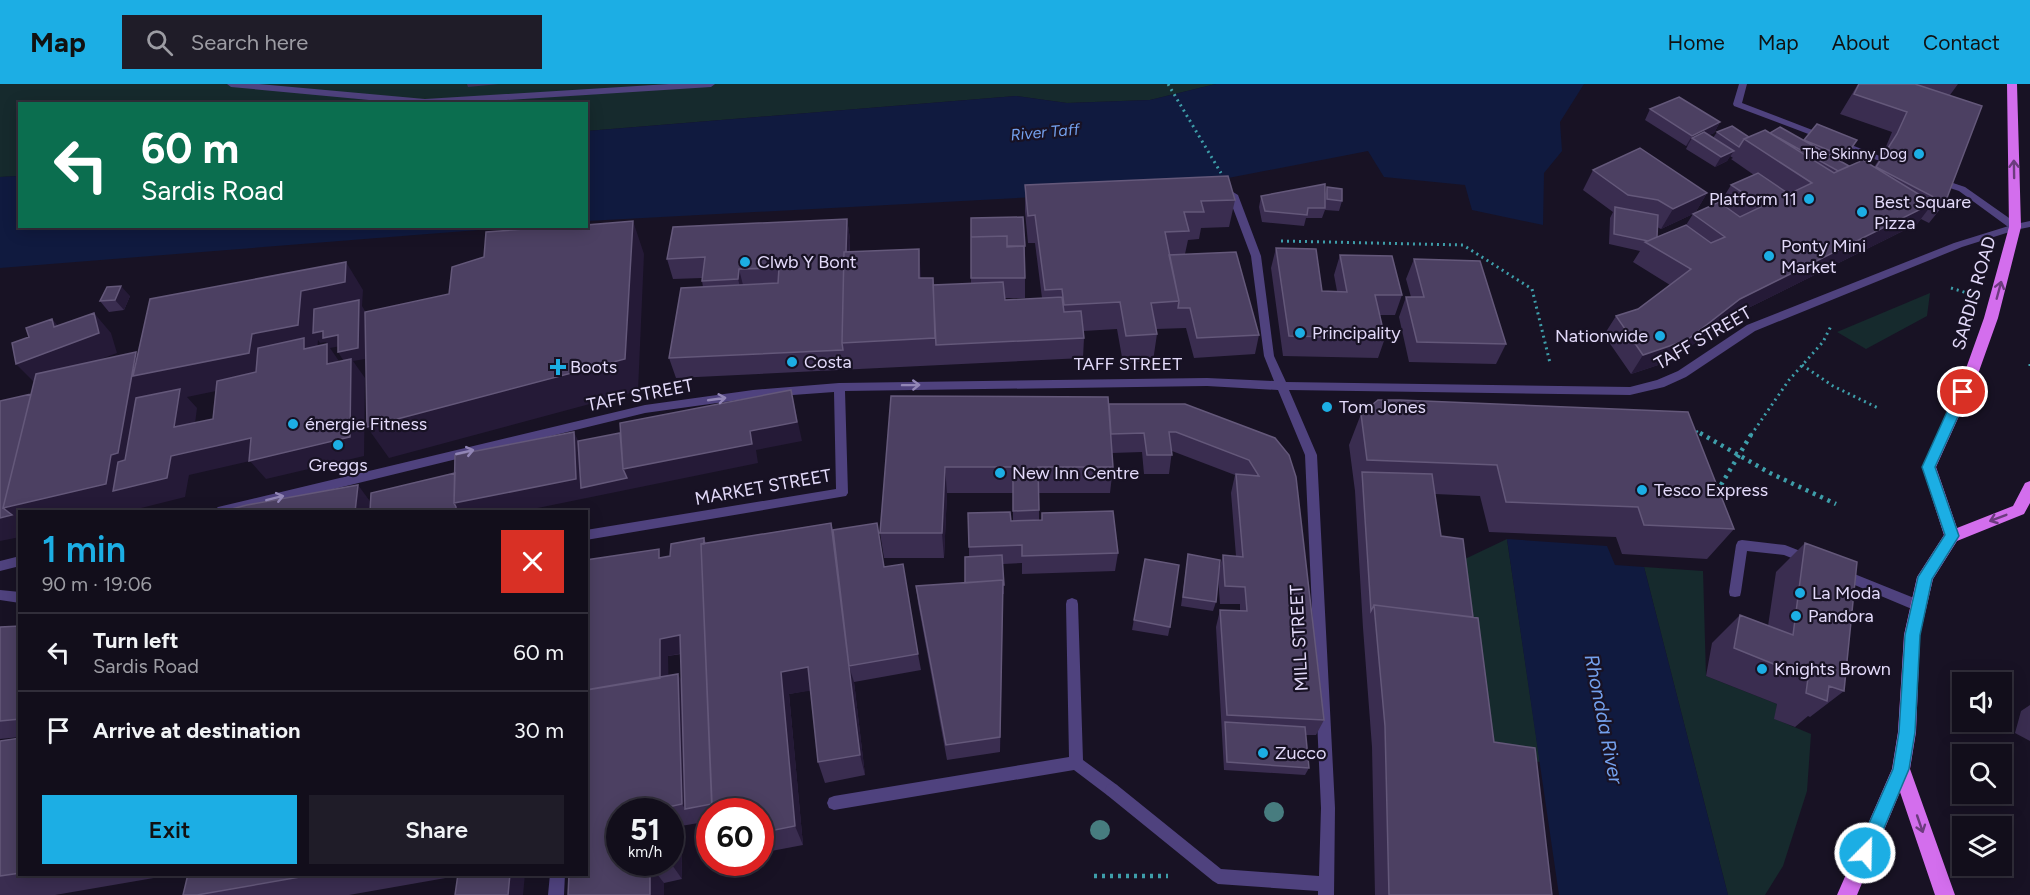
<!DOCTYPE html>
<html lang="en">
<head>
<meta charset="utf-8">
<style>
	body { margin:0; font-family:Figtree,sans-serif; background:#1f1c28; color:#f1f3f6; height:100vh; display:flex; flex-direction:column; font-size:22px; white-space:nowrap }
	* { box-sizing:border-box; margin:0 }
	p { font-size:20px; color:#9c9ca3 }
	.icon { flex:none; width:33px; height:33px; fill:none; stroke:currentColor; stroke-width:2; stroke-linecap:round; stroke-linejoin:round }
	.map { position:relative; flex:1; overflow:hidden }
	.sheet { position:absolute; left:18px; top:426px; width:570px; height:366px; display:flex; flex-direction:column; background:#120e1b; border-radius:0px; box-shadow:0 3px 15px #0003,0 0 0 2px #312e3a }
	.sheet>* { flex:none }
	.hud { position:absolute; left:18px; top:18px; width:570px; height:126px; border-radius:0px; box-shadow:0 3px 15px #0003,0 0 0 2px #312e3a; background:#0b6e4f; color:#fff; overflow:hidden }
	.fabs { position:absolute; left:1952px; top:588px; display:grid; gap:12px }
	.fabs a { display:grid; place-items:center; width:60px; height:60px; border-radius:0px; background:#120e1b; box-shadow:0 3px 15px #0003,0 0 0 2px #312e3a; font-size:30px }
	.speed { position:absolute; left:606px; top:714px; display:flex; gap:12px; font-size:30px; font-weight:700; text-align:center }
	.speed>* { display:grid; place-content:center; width:78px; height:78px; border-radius:50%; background:#120e1b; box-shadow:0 3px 15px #0003,0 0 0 2px #312e3a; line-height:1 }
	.speed small { font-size:15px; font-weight:400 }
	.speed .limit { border:9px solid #d22; background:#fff; color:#111 }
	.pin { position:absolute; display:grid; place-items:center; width:51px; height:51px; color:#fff; margin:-26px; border:3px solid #fff; border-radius:50%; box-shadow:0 2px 6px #0007 }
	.me { position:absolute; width:66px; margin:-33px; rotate:23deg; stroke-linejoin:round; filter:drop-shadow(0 0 4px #0008) }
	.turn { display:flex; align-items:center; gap:21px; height:126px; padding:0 24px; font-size:27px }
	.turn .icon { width:78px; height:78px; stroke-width:2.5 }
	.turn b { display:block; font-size:42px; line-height:51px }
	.round { display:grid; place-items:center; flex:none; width:63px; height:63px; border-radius:0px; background:#1f1c28 }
	.headline { display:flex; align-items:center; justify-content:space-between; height:102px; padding:0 24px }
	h1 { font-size:36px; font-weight:600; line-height:45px; color:#1caee4 }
	.button { display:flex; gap:12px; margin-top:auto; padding:12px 24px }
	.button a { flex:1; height:69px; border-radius:0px; background:#1caee4; color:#111; font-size:24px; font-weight:600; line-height:69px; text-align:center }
	.button a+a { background:#1f1c28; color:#f1f3f6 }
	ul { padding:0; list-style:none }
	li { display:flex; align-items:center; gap:18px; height:78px; padding:0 24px; border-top:2px solid #312e3a }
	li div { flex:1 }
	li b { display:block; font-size:22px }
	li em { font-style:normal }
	header { display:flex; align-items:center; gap:36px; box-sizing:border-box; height:84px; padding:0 30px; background:#1caee4; color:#111 }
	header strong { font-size:28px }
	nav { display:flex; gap:33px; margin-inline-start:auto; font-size:21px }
	.search { width:420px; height:54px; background:#1f1c28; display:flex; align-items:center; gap:15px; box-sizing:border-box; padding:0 21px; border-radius:0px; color:#9c9ca3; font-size:22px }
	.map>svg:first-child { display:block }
	.green { fill:#162a2d }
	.water { fill:#101a3f }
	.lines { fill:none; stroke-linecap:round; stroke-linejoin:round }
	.path-far1 { stroke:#3e9eaa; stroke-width:3; stroke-dasharray:2 4; stroke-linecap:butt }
	.path { stroke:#3e9eaa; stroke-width:4.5; stroke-dasharray:3 5; stroke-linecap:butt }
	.service { fill:#4f427e; fill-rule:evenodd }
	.pedestrian { fill:#4f427e; fill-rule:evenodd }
	.tertiary { fill:#4f427e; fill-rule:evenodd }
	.primary { fill:#d36eed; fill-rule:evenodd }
	.tree { fill:#477c7f }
	.wall { fill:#3a2d50; fill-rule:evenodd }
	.shaded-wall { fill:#251a37; fill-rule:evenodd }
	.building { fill:#4c4062; stroke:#64587a; stroke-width:1.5 }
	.oneway { stroke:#6c3b7e }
	.oneway2 { stroke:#9286b6 }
	.route { fill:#1caee4; stroke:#127194; stroke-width:1.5 }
	.poi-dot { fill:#1caee4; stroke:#181224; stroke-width:2 }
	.labels { text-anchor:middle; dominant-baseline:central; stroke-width:4.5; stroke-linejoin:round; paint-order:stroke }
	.far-poi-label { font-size:15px; fill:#e3dafa; stroke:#181224; text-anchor:end }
	.far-water-label { font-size:16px; font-style:italic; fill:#74a1ee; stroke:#181224 }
	.poi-label { font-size:18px; fill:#e3dafa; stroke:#181224; text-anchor:start }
	.street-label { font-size:18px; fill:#e3dafa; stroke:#181224 }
	.water-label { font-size:20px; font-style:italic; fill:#74a1ee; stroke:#181224 }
</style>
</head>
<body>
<header>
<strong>Map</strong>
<div class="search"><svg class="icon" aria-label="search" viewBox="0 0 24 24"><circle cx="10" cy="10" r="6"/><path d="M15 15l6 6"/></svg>Search here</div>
<nav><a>Home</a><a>Map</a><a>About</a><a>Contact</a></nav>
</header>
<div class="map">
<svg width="2030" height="811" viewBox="0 0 2030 811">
	<rect width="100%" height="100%" fill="#181224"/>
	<!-- green -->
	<path class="green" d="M0,0H1216L1150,16L1067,19L1016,12L587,47L586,20H20L19,92L0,93Z
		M1930,209L1927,232L1866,265L1837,248Z
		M1507,455L1540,678L1493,671L1465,475Z
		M1644,483L1703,487L1706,592L1777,620L1775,635L1811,650L1807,707L1783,782L1765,811H1728Z"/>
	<!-- water -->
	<path class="water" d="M1216,0H1584L1560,38L1562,67L1544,89L1543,141L1472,126L1465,101L1384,93L1368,67L1166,106L587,137V47L1016,12L1067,19L1150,16Z
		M19,92L20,142L516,143L0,184V93Z
		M1507,455L1607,462L1615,481L1644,483L1728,811H1559Z"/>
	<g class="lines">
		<!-- path-far1 -->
		<path class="path-far1" d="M1168,0L1221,89
			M1281,157L1463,161L1532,205L1550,279
			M1951,204L1967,209
			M2030,280V285
			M1802,281L1833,302L1878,324
			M1691,344L1702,351
			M1751,351L1789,296L1823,258L1831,242"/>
		<!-- path -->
		<path class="path" d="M1700,349L1770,389L1836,420
			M1721,401L1752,349
			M1094,792H1168"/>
		<!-- service -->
		<path class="service" d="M227,0H259L425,15L669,0H715L711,3L444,20H412L231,3Z
			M1739,0H1747L1742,19L1885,74L1883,76H1877L1734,22L1733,20Z
			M1944,96L1965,103L2019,141V145H2011L1959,107L1941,101V97Z
			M1742,456L1785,461L1813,472L1815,476L1813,480L1809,481L1784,471L1747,467L1741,508L1740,512L1735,513L1730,512L1729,508L1736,461L1738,457Z
			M1842,485L1924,518L1925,522L1924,526L1919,528L1838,494L1836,490L1838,486Z
			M1072,514L1077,516L1078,520L1083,676L1117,701L1119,706L1117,711L1112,713L1107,711L1074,686L834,726L829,724L827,719L829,714L834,712L1069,673L1066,520L1067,516Z"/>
		<!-- pedestrian -->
		<path class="pedestrian" d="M1233,108L1238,111L1261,172L1274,272L1286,298L1630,303L1657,296L1678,287L1747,241L1954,159L2015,140L2020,143L2019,145L1962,163L1755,247L1686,293L1664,303L1630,311L1289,306L1317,371L1335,724L1334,811H1318V807L1218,800L1213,797L1107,711L1105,706L1107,701L1112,699L1117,701L1221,785L1319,792L1321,724L1305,371L1278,306L1207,302L845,307L848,409L846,412L586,456V446L836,405L834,308L753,314L645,329L240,428H212L218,423L645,321L753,306L839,299L1207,294L1274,297L1264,272L1251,172L1228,111Z
			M20,472V482L0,487V477Z
			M0,506L20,508V519L0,516Z
			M550,790H565L564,811H548Z"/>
		<!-- tertiary -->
		<path class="tertiary" d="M2030,137V143L2015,146L2010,143L2011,141Z"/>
		<!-- primary -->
		<path class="primary" d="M2007,0H2017L2021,143L1998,234L1978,290L1936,383L1957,444L2013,422L2025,399L2030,397V419L2024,430L1957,457L1933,495L1920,551L1916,648L1910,685L1955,811H1935L1900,708L1857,811H1837L1892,685L1898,648L1904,551L1917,493L1944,451L1922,383L1964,290L1984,234L2009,143Z"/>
	</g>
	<!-- trees -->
	<g class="tree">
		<circle cx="1274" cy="728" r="10"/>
		<circle cx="1100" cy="746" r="10"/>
	</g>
	<!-- wall -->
	<path class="wall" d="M467,0H499L468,3Z
		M1858,0H1958L1950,11L1945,119L1929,139L1921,135L1917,140L1726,235L1673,276L1631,290L1604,251L1616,232L1638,225L1670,201L1633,178L1640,167L1609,160L1610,134L1613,128L1583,106L1593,86L1707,109L1695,129L1661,145L1657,143V153L1686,141L1693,130L1720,119L1731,101L1754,91L1731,75L1733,74L1730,72L1727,77L1715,83L1686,65L1688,61L1686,62L1645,36L1650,25L1720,38L1714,49L1709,51L1713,54L1717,48L1749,53L1770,49L1850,67L1841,78L1849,82L1874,83L1883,70L1892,48L1840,30Z
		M1025,101L1235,116L1229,143L1201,144L1199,155L1188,156L1185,170L1259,251L1255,270L1194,274L1186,244L1156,245L1157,250L1153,277L1123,279L1117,245L1083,247L1084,254L1083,274L676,294L669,274L703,203L702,197V194L673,195L667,175L847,135L850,155V168L921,194L933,201L971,200V153L1025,162V214H1005V216L1042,214L1035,159H1028L1025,128Z
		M1327,103L1342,117L1339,127L1325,126L1322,134H1306L1304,142L1262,138L1259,123L1261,112L1325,110Z
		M1276,164L1322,207H1337L1334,191L1340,171L1402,211L1395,231H1380L1385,254L1378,274L1283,272L1271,184Z
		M1414,175L1506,260L1496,280L1409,278L1399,233L1406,213H1411L1406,195Z
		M130,212L124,226L109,228L100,217Z
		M891,312L1109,320L1275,354L1324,636L1316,651H1306L1309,684L1305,691L1224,686L1216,543L1220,526L1240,527V520H1220L1218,493L1216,518L1213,527L1181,522L1188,470L1219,486L1223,471L1236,472L1231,409L1235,391L1172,367L1169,390H1144L1142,368L1112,369L1113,383L1110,409H1039V436L1118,469L1115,487L1022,490V479L1003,480L1004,510H1003L1000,668L947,676L918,519L916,502L965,499L969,473V463L1011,437H1013V409H947L944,474H884L880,449Z
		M1361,330L1734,445L1707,475L1622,470L1616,453L1489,448L1480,412L1435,410L1441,452L1473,533L1494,658L1552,811H1375L1372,663L1363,544L1355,407L1349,361Z
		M831,439L833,446L884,483L918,570L921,586L854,598L865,691L825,699L818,678L811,606L789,610L803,761L760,769V728H710V737L681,742L682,795L664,799L568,811L663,473L670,472L704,454L706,459ZM681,570V597L668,592V572ZM670,728V778H620Z
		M1805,459L1844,607L1810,633L1808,632L1795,643L1774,635L1777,620L1706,592L1712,559L1740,531L1768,542L1776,488Z
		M1145,475L1170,543L1168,552L1132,546Z
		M20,542V653L0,655V543Z
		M2030,621V657L2015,649L2021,627Z
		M20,654V790H177L55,811H0V657Z
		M188,790H525L457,792L349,811H183Z"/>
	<!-- shaded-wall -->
	<path class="shaded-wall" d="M1720,38L1714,49L1697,57L1692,54L1688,61L1686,62L1692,52Z
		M1734,67L1727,77L1715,83L1721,73Z
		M1707,109L1695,129L1661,145L1673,125Z
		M1933,119L1917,140L1726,235L1673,276L1631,290L1643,271L1740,215Z
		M847,135L850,155L847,258L843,259Z
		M633,137L644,170L638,307L389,374L367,343Z
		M919,165L921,192L922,222L919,194Z
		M346,178L363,206L362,222L365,227V275L353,277L365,294L364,372L266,395L250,377L189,391L185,413L125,428H20V453L0,457V434L12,431L3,424L14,422L40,308L60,328L41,415L106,400L111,371L118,369L136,268L154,288L249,269L252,250L298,241L301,207L345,198ZM359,226L358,264L338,268L345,279L351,278L350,353L267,372L251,354L171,372L167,394L136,402L137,397L145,395L156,318L158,319L178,315L174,343L192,363L197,324L187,313L270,296L272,277L307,270L318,285V274L315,268H317L318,256L320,259L326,258L327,260V280L341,300V280L330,264L346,261L338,251L328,253L323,247L318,248L320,234Z
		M739,185L744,205L743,215L738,195Z
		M121,202L130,212L124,226L115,216Z
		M94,229L111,249L117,269L36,300L16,280L54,243L52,235L70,255Z
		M791,306L802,357L756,366L758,379L518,428H456L454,419L574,348L583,367L623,385L750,347Z
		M945,383L947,409L944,474L942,449Z
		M358,401L372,420V428H355Z
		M831,439L837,464L849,582L854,598L865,691L860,671Z
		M1003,496V514L1000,668V653Z
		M680,551L688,568L668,572L669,616L660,600V555Z
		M808,583L815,606L789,610L803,761L795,742L781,588Z
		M678,590L690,613L685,725L682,720Z
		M668,723L681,742L682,795L670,778V728H668Z
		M650,781L664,799V811H650Z
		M510,790H525L523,811H508Z"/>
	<!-- building -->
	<path class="building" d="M1859,0H1915L1982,22L1945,119L1876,83L1897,50L1907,28L1854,10Z
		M1679,13L1720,38L1692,52L1650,25Z
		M1817,40L1857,56L1845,73L1804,56Z
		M1732,42L1749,53L1744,55L1739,63L1717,48Z
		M1780,43L1849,82L1838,87L1770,49Z
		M1765,46L1834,89L1863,76L1933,119L1740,215L1687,256L1643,271L1616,232L1638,225L1691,185L1645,158L1686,141L1711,159L1725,153L1693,130L1719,118L1740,133L1763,122L1731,101L1758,89L1789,110L1812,99L1744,55Z
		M1704,48L1734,67L1721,73L1692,54Z
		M1640,64L1707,109L1673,125L1658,116L1628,111L1593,86Z
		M1228,92L1235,116L1201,117L1204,128H1184L1189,147L1165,148L1179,217L1151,219L1157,250L1126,252L1120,218L1064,221L1062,205L1045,206L1035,131L1028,132L1025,101Z
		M1325,100V124H1308L1307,131L1265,127L1261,112Z
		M1327,103L1342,105V117L1327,115Z
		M1615,123L1658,131L1657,153L1648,157L1614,150Z
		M1023,133L1025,162H1007V152L971,153V134Z
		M847,135L846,168H844L842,259L843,266L669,274L681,204L778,199L779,184L739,185L738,195L702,197L705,173L667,175L673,143Z
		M633,137L625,275L367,343L365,228L449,210L452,183L484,173L486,148L563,142H586V141Z
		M1007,152V163L1024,162L1025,194H971V153Z
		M1276,164L1316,165L1322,207L1347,208L1340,171L1392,172L1402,211H1375L1385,254L1289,252Z
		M919,165V194H933L935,254L842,259L844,168Z
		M1236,168L1259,251L1197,254L1190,224H1178L1179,217L1169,171Z
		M1414,175L1480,177L1506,260L1417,258L1406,213H1424Z
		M346,178L345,198L301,207L298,241L252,250L249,269L133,292L150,215Z
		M1003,198L1005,216L1062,213L1064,228L1081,227L1084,254L936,261L933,201Z
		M121,202L115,216L100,217L107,203Z
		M359,216L358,264L338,268V251L323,254V247L313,249L314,225Z
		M94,229L99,249L16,280L12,259L29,253L26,244L52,235L54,243Z
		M304,254V265L327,260V280L351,275L350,353L249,377L251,354L171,372L167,394L113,407L118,378L125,376L136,314L180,305L174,343L213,335L217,297L256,288L258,264Z
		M136,268L118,369L111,371L106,400L3,424L36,290Z
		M791,306L797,338L750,347L752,360L623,385L620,339Z
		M31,310L3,424L12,431L0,434V317Z
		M891,312L1108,313L1113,383H1038L1039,426L1013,427V383H945L942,449H880Z
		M1378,316H1400L1688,328L1734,445L1644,441L1638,423L1506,418L1497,381L1367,376L1361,330Z
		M1109,320H1185L1275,354L1289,371L1296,393L1324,636L1227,631L1220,526L1247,527L1245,503L1225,502L1223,471L1243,473L1236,390L1259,392L1249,376L1176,348H1169L1172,371H1147L1144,349L1111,350Z
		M574,348L576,395L454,419L455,371Z
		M620,349L623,385L627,394L581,404L578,357Z
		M1362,388L1432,390L1441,452L1463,455L1473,533L1374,521L1371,527Z
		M455,389L454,419L456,423V428H370L371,409Z
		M358,401L355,428H220L247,421Z
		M1113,427L1118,469L1022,472V461L969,463L968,429L1010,428L1011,437L1042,436V429Z
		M831,439L860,671L818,678L808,583L781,588L795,742L760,749V728H712L701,460Z
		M877,439L884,483L903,480L918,570L849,582L833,446Z
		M704,454V460H701L712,720L685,725L680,551L660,555V594L586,606V476L659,465V474L670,472L671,460Z
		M1805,459L1857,478L1844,607L1829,602L1827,617L1806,609L1808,594L1734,564L1740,531L1793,551Z
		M1188,470L1220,476L1216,518L1183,513Z
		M1002,471L1004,501H1003V496L965,499V473Z
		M1145,475L1179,481L1170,543L1134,536Z
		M1003,496L1000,653L946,661L916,502Z
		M1374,521L1478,534L1494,658L1535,664L1552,811H1389L1385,642Z
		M20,542V635L0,637V543Z
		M678,590L682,720L668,723V728H620V778H663L650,781V811H568L569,790H586V606Z
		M1225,638L1305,643L1309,684L1227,678Z
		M20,654V789L0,792V657Z
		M188,790H317L197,811H183Z
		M458,790H510L508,811H455Z"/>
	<!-- one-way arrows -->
	<defs><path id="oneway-shaft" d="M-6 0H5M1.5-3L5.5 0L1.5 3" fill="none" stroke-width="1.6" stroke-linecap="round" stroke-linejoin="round" transform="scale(1.5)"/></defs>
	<g class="oneway">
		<use href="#oneway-shaft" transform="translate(2014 85) rotate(-91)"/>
		<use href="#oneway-shaft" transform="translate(1999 206) rotate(-75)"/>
		<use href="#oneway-shaft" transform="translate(1998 434) rotate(159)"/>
		<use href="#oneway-shaft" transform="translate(1920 740) rotate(71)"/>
	</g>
	<g class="oneway2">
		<use href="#oneway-shaft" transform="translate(911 301) rotate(-1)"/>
		<use href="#oneway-shaft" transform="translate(717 315) rotate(-8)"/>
		<use href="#oneway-shaft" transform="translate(465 368) rotate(-13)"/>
		<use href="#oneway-shaft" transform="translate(275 414) rotate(-14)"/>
	</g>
	<!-- route -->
	<path class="route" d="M1963,304L1969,308L1935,383L1959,452L1932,495L1920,551L1915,648L1909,685L1871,775L1865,777L1859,775L1856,769L1893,685L1899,648L1905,551L1918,493L1945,451L1922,383L1956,308Z"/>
	<!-- markers -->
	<g class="poi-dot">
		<circle cx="1919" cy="70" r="6"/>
		<circle cx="1809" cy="115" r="6"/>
		<circle cx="1862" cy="128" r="6"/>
		<circle cx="1769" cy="172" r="6"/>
		<circle cx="745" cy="178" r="6"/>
		<circle cx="1300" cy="249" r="6"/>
		<circle cx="1660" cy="252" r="6"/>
		<circle cx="792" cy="278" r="6"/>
		<path d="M555 274h6v6h6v6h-6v6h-6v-6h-6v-6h6z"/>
		<circle cx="1327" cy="323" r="6"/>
		<circle cx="293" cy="340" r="6"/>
		<circle cx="338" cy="361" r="6"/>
		<circle cx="1000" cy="389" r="6"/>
		<circle cx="1642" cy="406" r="6"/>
		<circle cx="1800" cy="509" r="6"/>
		<circle cx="1796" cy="532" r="6"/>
		<circle cx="1762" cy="585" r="6"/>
		<circle cx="1263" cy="669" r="6"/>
	</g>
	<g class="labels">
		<!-- far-poi labels -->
		<g class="far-poi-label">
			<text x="1907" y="70">The Skinny Dog</text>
		</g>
		<!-- far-water labels -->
		<g class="far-water-label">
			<text transform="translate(1045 48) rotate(-5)">River Taff</text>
		</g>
		<!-- poi labels -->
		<g class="poi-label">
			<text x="1797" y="115" text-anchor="end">Platform 11</text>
			<text x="1874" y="118">Best Square<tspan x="1874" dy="21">Pizza</tspan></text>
			<text x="1781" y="162">Ponty Mini<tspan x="1781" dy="21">Market</tspan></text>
			<text x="757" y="178">Clwb Y Bont</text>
			<text x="1312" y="249">Principality</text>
			<text x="1648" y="252" text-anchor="end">Nationwide</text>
			<text x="804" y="278">Costa</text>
			<text x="570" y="283">Boots</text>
			<text x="1339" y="323">Tom Jones</text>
			<text x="305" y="340">énergie Fitness</text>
			<text x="338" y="381" text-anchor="middle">Greggs</text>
			<text x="1012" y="389">New Inn Centre</text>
			<text x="1654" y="406">Tesco Express</text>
			<text x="1812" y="509">La Moda</text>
			<text x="1808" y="532">Pandora</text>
			<text x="1774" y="585">Knights Brown</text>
			<text x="1275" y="669">Zucco</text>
		</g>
		<!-- street labels -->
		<g class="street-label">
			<text transform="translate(1974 209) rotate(-74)">SARDIS ROAD</text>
			<text transform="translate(1703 254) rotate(-30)">TAFF STREET</text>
			<text x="1128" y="280">TAFF STREET</text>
			<text transform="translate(640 311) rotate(-11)">TAFF STREET</text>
			<text transform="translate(763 403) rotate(-10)">MARKET STREET</text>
			<text transform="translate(1299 554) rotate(-93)">MILL STREET</text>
		</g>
		<!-- water labels -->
		<g class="water-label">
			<text transform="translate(1604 635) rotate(79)">Rhondda River</text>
		</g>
	</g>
</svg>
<div class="fabs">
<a><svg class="icon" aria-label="sound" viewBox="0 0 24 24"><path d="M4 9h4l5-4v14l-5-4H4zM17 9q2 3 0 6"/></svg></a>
<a><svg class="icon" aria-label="search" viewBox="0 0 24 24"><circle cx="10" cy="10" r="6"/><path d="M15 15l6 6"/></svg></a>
<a><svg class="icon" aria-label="layers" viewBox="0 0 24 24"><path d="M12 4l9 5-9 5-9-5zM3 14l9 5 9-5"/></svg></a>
</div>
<div class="speed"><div>51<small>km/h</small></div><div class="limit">60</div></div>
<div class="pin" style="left:1963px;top:308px;background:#d93025"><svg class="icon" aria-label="arrive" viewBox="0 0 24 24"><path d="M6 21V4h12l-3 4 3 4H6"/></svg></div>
<svg class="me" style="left:1865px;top:769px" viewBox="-20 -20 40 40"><circle r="17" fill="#1caee4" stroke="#fff" stroke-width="3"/><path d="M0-11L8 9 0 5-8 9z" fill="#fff"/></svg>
<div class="hud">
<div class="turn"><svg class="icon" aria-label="left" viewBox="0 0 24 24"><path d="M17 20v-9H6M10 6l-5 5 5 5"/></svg><div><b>60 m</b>Sardis Road</div></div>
</div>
<section class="sheet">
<div class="headline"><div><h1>1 min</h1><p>90 m · 19:06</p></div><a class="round" style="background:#d93025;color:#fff"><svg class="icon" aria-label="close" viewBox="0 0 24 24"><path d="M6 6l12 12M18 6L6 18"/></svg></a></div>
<ul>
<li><svg class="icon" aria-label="left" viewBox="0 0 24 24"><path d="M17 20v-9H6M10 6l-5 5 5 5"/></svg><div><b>Turn left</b><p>Sardis Road</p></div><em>60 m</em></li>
<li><svg class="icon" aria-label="arrive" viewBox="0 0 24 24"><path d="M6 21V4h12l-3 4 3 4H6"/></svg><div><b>Arrive at destination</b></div><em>30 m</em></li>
</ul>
<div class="button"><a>Exit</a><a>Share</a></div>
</section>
</div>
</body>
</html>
